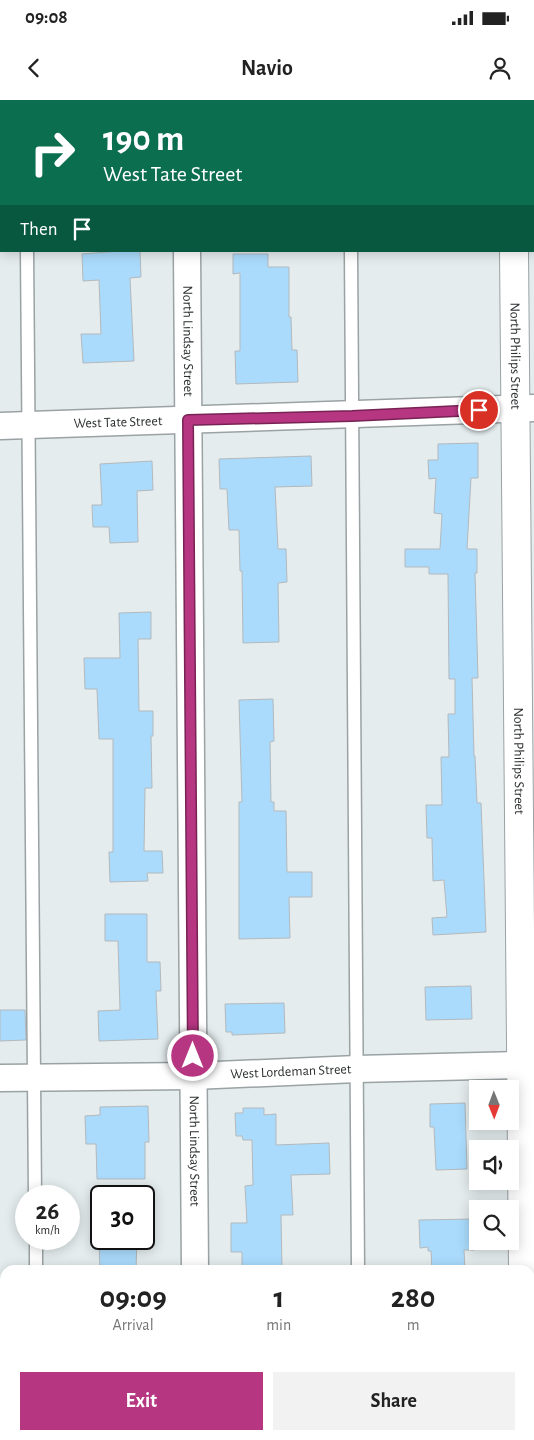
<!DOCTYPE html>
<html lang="en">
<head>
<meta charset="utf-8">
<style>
	body { margin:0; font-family:"Alegreya Sans",sans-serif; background:#f2f2f2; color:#222; height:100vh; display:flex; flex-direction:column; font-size:19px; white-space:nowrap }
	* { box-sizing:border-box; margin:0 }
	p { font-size:16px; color:#767676 }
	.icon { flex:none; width:28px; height:28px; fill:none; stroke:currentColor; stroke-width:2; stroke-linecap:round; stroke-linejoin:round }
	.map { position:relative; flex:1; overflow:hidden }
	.drawer { position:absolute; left:0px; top:1165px; width:535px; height:175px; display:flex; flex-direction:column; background:#fff; border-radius:15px 15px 0 0; box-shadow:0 2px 12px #0003 }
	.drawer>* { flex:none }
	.banner { position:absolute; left:0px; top:0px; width:535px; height:152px; box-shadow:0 2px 12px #0003; background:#0b6e4f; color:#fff; overflow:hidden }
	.needle { width:32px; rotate:179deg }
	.fabs { position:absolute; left:469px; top:980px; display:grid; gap:10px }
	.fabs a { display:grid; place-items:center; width:50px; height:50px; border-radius:0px; background:#fff; box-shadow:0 2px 12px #0003; font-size:25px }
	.speed { position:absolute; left:15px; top:1085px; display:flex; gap:10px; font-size:25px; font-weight:700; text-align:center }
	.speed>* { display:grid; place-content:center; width:65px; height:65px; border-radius:50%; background:#fff; box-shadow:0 2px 12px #0003; line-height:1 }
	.speed small { font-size:12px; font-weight:400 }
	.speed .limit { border:2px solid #111; border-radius:8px; background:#fff; color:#111 }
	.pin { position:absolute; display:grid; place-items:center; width:42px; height:42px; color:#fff; margin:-21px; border:2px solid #fff; border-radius:50%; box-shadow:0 1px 5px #0007 }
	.me { position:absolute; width:55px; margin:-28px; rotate:0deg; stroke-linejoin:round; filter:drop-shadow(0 0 4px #0008) }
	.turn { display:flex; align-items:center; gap:18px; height:105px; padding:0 20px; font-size:22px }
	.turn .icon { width:65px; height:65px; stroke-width:2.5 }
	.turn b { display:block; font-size:35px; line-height:42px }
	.then { display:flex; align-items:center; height:48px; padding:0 20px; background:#0003; gap:10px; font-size:19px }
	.eta { display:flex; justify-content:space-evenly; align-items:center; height:85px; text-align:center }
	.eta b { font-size:30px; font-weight:700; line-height:35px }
	.action { display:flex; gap:10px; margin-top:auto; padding:10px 20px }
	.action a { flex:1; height:58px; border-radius:0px; background:#b73681; color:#fff; font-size:20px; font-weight:700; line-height:58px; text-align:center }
	.action a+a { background:#f2f2f2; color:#222 }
	.status { display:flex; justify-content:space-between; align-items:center; height:35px; padding:0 25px; background:#fff; direction:ltr }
	.status svg { height:14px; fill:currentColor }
	header { display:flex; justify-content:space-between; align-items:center; height:65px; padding:0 20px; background:#fff; font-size:22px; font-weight:700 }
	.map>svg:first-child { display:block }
	.building { fill:#aadbfc; stroke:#b3b9bd }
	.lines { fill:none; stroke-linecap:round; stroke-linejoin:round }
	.service-casing { stroke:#9aa2a4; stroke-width:15 }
	.minor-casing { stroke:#9aa2a4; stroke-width:29 }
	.tertiary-casing { stroke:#9aa2a4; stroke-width:30 }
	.service { stroke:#fff; stroke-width:12 }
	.minor { stroke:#fff; stroke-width:26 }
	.tertiary { stroke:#fff; stroke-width:28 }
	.route-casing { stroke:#772354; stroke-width:12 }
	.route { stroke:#b73681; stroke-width:9 }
	.labels { text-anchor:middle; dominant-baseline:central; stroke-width:4; stroke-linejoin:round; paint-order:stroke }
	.street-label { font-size:14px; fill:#2c2f30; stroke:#fff }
</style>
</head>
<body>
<div class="status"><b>09:08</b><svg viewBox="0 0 49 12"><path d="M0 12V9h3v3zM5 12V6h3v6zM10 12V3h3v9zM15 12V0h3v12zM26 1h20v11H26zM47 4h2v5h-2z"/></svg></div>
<header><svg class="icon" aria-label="back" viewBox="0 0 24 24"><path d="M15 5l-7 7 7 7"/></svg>Navio<svg class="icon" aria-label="person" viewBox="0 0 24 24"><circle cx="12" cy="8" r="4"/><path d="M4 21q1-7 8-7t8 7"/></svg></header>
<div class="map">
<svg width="534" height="1340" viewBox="0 0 534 1340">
	<rect width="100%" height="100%" fill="#e4ecee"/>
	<!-- building -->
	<path class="building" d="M120,151H140L141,177L130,178L134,261L83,263L81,234H101L99,180L83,181L82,154Z
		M233,154H268V167H289V217H291L292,250H297L298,282L236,284L235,251H240V173L233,174Z
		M478,343V378H471L467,449H477V473H475L478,578H472L474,656H475L477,703H481L486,832L433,835L432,818L447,817L444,780L433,781L432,738H427L426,705H442L441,657H449L448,614H455V579H449L448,474H429V467H405V449H440L442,414L434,413L436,378L429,379L428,360H438V344Z
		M311,356L312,386L275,387L278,449H286L287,482L278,483L279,542L243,543L242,471H240L239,430H229L227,389H220L219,359Z
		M152,361L153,390L137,391L138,442L110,443L109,427H93L92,405H102L100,364Z
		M151,512V539H138L139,611H153V636H151L152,688H145L144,751H162L163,773H147L148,781L110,782L109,752H113V639H99L97,589H85L84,558H120L119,513Z
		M273,599L274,641L270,642L271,702H274V711H286L287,772H312V797H289L290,838L239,839V702H242L239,600Z
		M105,814H147V862H160L161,891H156L158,939L99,941L98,911L120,910L118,841H105Z
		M471,886L472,919L426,920L425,887Z
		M284,903L285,933L232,935V932H226L225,904Z
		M0,910H25L26,940L0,941Z
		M465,1003L467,1069L436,1070L434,1027H430V1004Z
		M148,1006L149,1042H145V1079H97L96,1044H86L85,1016L100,1015V1007Z
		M243,1008H264V1015L276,1014V1045L329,1043L330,1074L291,1075L293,1115H281L282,1170H242V1152H231V1123H247L245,1086L253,1085L252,1040H243L242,1036H236L235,1013H243Z
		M474,1119L475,1150H464L465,1170H432L431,1151H428V1147L420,1148L419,1120Z
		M99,1139H137L136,1170H100Z"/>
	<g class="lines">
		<defs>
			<path id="service" d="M25,0V1
				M350,0V1
				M27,151L35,1096
				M351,151L358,1170
				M36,1139V1170
				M38,1335V1340
				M359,1335V1340"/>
			<g id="minor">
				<path d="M186,0V1"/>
				<path id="s1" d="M187,151L195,1170"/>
				<path id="s2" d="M0,326C178,321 356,315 534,308"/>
				<path id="s3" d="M0,978L193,976L357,969L521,965"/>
				<path d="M530,1238H534"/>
				<path d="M196,1335V1340"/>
			</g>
			<g id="tertiary">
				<path d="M513,0V1"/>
				<path id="s4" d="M514,151L523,1170"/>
				<path d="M526,1335V1340"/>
			</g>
		</defs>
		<!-- service casing -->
		<use href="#service" class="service-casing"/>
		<!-- minor casing -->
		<use href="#minor" class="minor-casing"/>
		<!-- tertiary casing -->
		<use href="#tertiary" class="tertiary-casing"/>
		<!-- service -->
		<use href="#service" class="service"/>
		<!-- minor -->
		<use href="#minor" class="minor"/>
		<!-- tertiary -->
		<use href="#tertiary" class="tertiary"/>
	</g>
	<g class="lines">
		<defs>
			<path id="route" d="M193,956L188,320L352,316L479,310"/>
		</defs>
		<!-- route casing -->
		<use href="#route" class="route-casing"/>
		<!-- route -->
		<use href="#route" class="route"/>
	</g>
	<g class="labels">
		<!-- street labels -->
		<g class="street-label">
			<text stroke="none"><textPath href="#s1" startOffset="90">North Lindsay Street</textPath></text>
			<text stroke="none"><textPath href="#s4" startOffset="105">North Philips Street</textPath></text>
			<text stroke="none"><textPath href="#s2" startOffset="118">West Tate Street</textPath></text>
			<text stroke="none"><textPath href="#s4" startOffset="510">North Philips Street</textPath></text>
			<text stroke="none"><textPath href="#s3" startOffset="291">West Lordeman Street</textPath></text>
			<text stroke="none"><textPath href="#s1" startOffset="900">North Lindsay Street</textPath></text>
		</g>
	</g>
</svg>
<div class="fabs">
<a><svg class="needle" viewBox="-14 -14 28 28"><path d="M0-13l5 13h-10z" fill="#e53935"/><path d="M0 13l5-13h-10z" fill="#767676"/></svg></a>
<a><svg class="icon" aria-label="sound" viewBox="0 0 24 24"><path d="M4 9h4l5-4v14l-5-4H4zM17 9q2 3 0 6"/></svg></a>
<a><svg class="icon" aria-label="search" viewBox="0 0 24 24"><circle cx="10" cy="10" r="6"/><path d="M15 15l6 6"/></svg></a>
</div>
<div class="speed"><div>26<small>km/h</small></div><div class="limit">30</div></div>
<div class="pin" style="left:479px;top:310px;background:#d93025"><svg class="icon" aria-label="arrive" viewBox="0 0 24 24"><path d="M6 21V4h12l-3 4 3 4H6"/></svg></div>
<svg class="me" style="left:193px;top:956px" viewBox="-20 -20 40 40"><circle r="17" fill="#b73681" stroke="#fff" stroke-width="3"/><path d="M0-11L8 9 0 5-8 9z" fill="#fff"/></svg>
<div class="banner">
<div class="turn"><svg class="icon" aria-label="right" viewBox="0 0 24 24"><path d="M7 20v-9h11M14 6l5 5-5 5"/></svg><div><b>190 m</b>West Tate Street</div></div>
<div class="then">Then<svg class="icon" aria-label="arrive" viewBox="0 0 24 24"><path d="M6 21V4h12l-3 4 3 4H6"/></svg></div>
</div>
<section class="drawer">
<div class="eta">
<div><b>09:09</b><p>Arrival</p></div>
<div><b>1</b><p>min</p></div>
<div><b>280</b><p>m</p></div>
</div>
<div class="action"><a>Exit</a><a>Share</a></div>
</section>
</div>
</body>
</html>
